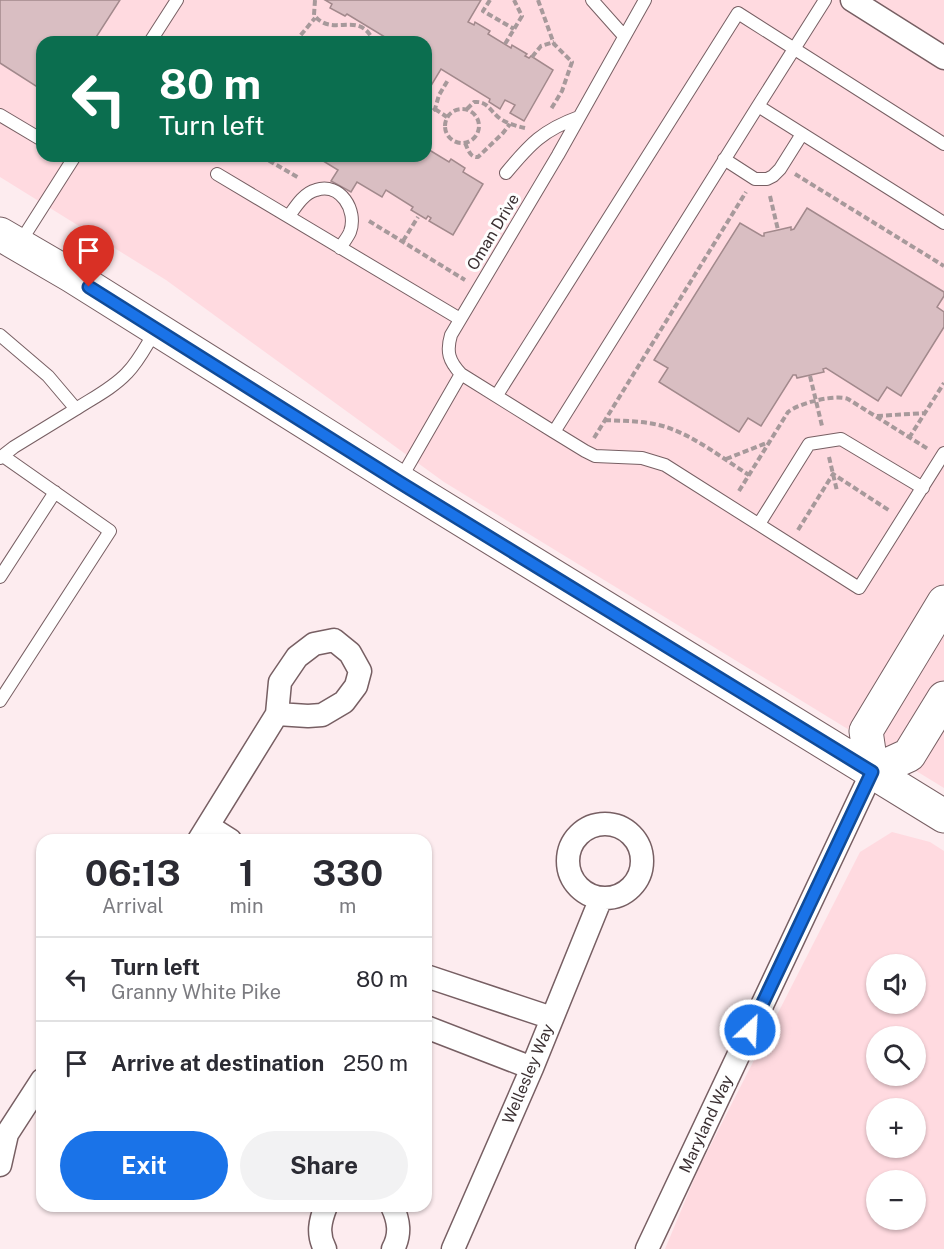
<!DOCTYPE html>
<html lang="en">
<head>
<meta charset="utf-8">
<style>
	body { margin:0; font-family:"Public Sans",sans-serif; background:#f2f2f3; color:#2b2b33; height:100vh; display:flex; flex-direction:column; font-size:22px; white-space:nowrap }
	* { box-sizing:border-box; margin:0 }
	p { font-size:20px; color:#7c7c81 }
	.icon { flex:none; width:33px; height:33px; fill:none; stroke:currentColor; stroke-width:2; stroke-linecap:round; stroke-linejoin:round }
	.map { position:relative; flex:1; overflow:hidden }
	.sheet { position:absolute; left:36px; top:834px; width:396px; height:378px; display:flex; flex-direction:column; background:#fff; border-radius:18px; box-shadow:0 2px 4px #0004 }
	.sheet>* { flex:none }
	.guide { position:absolute; left:36px; top:36px; width:396px; height:126px; border-radius:18px; box-shadow:0 2px 4px #0004; background:#0b6e4f; color:#fff; overflow:hidden }
	.fabs { position:absolute; left:866px; top:954px; display:grid; gap:12px }
	.fabs a { display:grid; place-items:center; width:60px; height:60px; border-radius:50%; background:#fff; box-shadow:0 2px 4px #0004; font-size:30px }
	.pin { position:absolute; display:grid; place-items:center; width:51px; height:51px; color:#fff; margin:-62px -26px; border-radius:50% 50% 50% 0; rotate:-45deg; box-shadow:0 0 6px #0007 }
	.pin .icon { rotate:45deg }
	.me { position:absolute; width:66px; margin:-33px; rotate:25deg; stroke-linejoin:round; filter:drop-shadow(0 0 4px #0008) }
	.turn { display:flex; align-items:center; gap:21px; height:126px; padding:0 24px; font-size:27px }
	.turn .icon { width:78px; height:78px; stroke-width:2.5 }
	.turn b { display:block; font-size:42px; line-height:51px }
	.eta { display:flex; justify-content:space-evenly; align-items:center; height:102px; text-align:center }
	.eta b { font-size:36px; font-weight:700; line-height:42px }
	.cta { display:flex; gap:12px; margin-top:auto; padding:12px 24px }
	.cta a { flex:1; height:69px; border-radius:36px; background:#1a73e8; color:#fff; font-size:24px; font-weight:700; line-height:69px; text-align:center }
	.cta a+a { background:#f2f2f3; color:#2b2b33 }
	ul { padding:0; list-style:none }
	li { display:flex; align-items:center; gap:18px; height:84px; padding:0 24px; border-top:2px solid #e1e1e2 }
	li div { flex:1 }
	li b { display:block; font-size:22px }
	li em { font-style:normal }
	.map>svg:first-child { display:block }
	.built { fill:#ffdae0; fill-rule:evenodd }
	.building { fill:#d9bec2; stroke:#a2898c; stroke-width:1.5 }
	.lines { fill:none; stroke-linecap:round; stroke-linejoin:round }
	.service-casing { stroke:#775f63; stroke-width:14 }
	.minor-casing { stroke:#775f63; stroke-width:25 }
	.secondary-casing { stroke:#775f63; stroke-width:35 }
	.path { stroke:#a7999b; stroke-width:4; stroke-dasharray:6 3; stroke-linecap:butt }
	.service { stroke:#fff; stroke-width:12 }
	.minor { stroke:#fff; stroke-width:22 }
	.secondary { stroke:#fff; stroke-width:33 }
	.route-casing { stroke:#114b97; stroke-width:15 }
	.route { stroke:#1a73e8; stroke-width:10 }
	.labels { text-anchor:middle; dominant-baseline:central; stroke-width:6; stroke-linejoin:round; paint-order:stroke }
	.street-label { font-size:16px; fill:#3b3032; stroke:#fefefe }
</style>
</head>
<body>
<div class="map">
<svg width="944" height="1249" viewBox="0 0 944 1249">
	<rect width="100%" height="100%" fill="#fdecef"/>
	<!-- built -->
	<path class="built" d="M0,0H944V788L444,482L166,280L0,177ZM42,42H426V156H42Z
		M892,832L930,842L944,851V1249H665L698,1170L860,852ZM876,964H915V1004H876ZM876,1036H915V1076H876ZM876,1108H915V1148H876ZM876,1180H915V1220H876Z"/>
	<!-- building -->
	<path class="building" d="M0,0H120L93,42H42V90L0,63Z
		M325,0H481L468,22L474,25L475,22L490,31L488,34L511,48L512,45L527,54L525,56L529,58L531,56L553,70L524,121L510,113L515,105L505,100L500,109L489,102L490,99L441,69L426,94V42H393L347,14L345,16L330,8L332,4Z
		M426,148L449,162L451,159L465,168L463,172L483,184L453,235L429,221L431,218L428,216L426,219L411,210L413,207L386,190L382,197L357,182L351,192L331,181L338,170L315,156H426Z
		M807,208L944,292V296L937,307L944,312V327L901,396L887,387L878,401L826,368L823,369L824,372L797,378L796,375H793L761,426L748,418L739,432L659,382L668,368L654,360L740,223L762,236H764V233L778,230L791,227V230L794,229Z"/>
	<g class="lines">
		<defs>
			<path id="service" d="M592,0L624,36
				M825,0L758,106L554,432L585,451L595,456L642,458L665,465L859,588L944,453
				M150,42L177,0
				M758,106L944,223
				M0,115L42,140
				M724,159L755,179H767L773,176L780,169L802,134
				M506,173C530,144 543,130 579,117
				M217,174L460,319
				M289,216C296,206 304,193 316,190C340,182 358,210 350,232C348,237 343,243 340,248
				M19,244L75,156
				M0,335L48,376L76,409C93,398 113,388 127,373C139,361 147,344 156,330
				M461,374L554,432
				M497,395L738,13L944,144
				M0,458L14,447L76,409
				M400,480L461,374C449,361 446,352 451,335L558,155L645,0
				M759,524L809,444L841,439L923,488
				M0,577L55,492
				M0,701L110,531L3,456"/>
			<path id="minor" d="M852,0L944,58
				M568 861a37 37 0 1 1 74 0a37 37 0 1 1-74 0Z
				M208,826L230,840
				M199,840L277,714L280,682L297,657L314,644L334,640L350,653L360,671L356,686L344,702L322,715L308,716L277,714
				M426,976L552,1018
				M426,1027L532,1068
				M0,1165L7,1134L42,1080
				M392,1206C399,1221 401,1234 393,1249
				M325,1249C317,1234 320,1221 326,1206
				M453,1249L532,1068L601,898
				M647,1249L872,772"/>
			<path id="secondary" d="M0,234L72,276L399,481L944,816
				M872,772L866,731L944,602
				M872,772L909,755L944,698"/>
		</defs>
		<!-- service casing -->
		<use href="#service" class="service-casing"/>
		<!-- minor casing -->
		<use href="#minor" class="minor-casing"/>
		<!-- secondary casing -->
		<use href="#secondary" class="secondary-casing"/>
		<!-- path -->
		<path class="path" d="M315,0L314,15C333,39 359,8 374,42
			M490,0L483,11L514,29
			M538,0L554,44L572,62L562,91L551,109
			M295,42L315,18
			M505,44L522,16L514,0
			M532,57L541,46L554,42
			M445 126a17 17 0 1 1 34 0a17 17 0 1 1-34 0Z
			M435,109L447,117
			M467,109L474,102C487,101 489,109 498,117C505,123 516,126 525,128
			M426,116L435,109L439,95L448,80
			M465,143C468,149 470,158 478,157L503,133L510,124
			M261,156L299,178
			M795,174L944,266
			M770,196L778,230
			M369,221L465,280
			M403,241L418,217
			M810,376L822,426
			M877,416L925,413
			M605,420C626,421 647,421 666,427C696,437 722,458 749,475
			M594,438L746,192
			M909,438L944,383
			M829,457L837,491
			M726,459L769,442
			M739,491L788,412C799,403 835,394 848,399L928,449
			M798,530L833,474L890,511"/>
		<!-- service -->
		<use href="#service" class="service"/>
		<!-- minor -->
		<use href="#minor" class="minor"/>
		<!-- secondary -->
		<use href="#secondary" class="secondary"/>
	</g>
	<g class="lines">
		<defs>
			<path id="route" d="M89,287L399,482L872,772L750,1030"/>
		</defs>
		<!-- route casing -->
		<use href="#route" class="route-casing"/>
		<!-- route -->
		<use href="#route" class="route"/>
	</g>
	<g class="labels">
		<!-- street labels -->
		<g class="street-label">
			<text transform="translate(493 232) rotate(-59)">Oman Drive</text>
			<text transform="translate(528 1074) rotate(-67)">Wellesley Way</text>
			<text transform="translate(706 1124) rotate(-65)">Maryland Way</text>
		</g>
	</g>
</svg>
<div class="fabs">
<a><svg class="icon" aria-label="sound" viewBox="0 0 24 24"><path d="M4 9h4l5-4v14l-5-4H4zM17 9q2 3 0 6"/></svg></a>
<a><svg class="icon" aria-label="search" viewBox="0 0 24 24"><circle cx="10" cy="10" r="6"/><path d="M15 15l6 6"/></svg></a>
<a>+</a>
<a>−</a>
</div>
<div class="pin" style="left:89px;top:287px;background:#d93025"><svg class="icon" aria-label="arrive" viewBox="0 0 24 24"><path d="M6 21V4h12l-3 4 3 4H6"/></svg></div>
<svg class="me" style="left:750px;top:1030px" viewBox="-20 -20 40 40"><circle r="17" fill="#1a73e8" stroke="#fff" stroke-width="3"/><path d="M0-11L8 9 0 5-8 9z" fill="#fff"/></svg>
<div class="guide">
<div class="turn"><svg class="icon" aria-label="left" viewBox="0 0 24 24"><path d="M17 20v-9H6M10 6l-5 5 5 5"/></svg><div><b>80 m</b>Turn left</div></div>
</div>
<section class="sheet">
<div class="eta">
<div><b>06:13</b><p>Arrival</p></div>
<div><b>1</b><p>min</p></div>
<div><b>330</b><p>m</p></div>
</div>
<ul>
<li><svg class="icon" aria-label="left" viewBox="0 0 24 24"><path d="M17 20v-9H6M10 6l-5 5 5 5"/></svg><div><b>Turn left</b><p>Granny White Pike</p></div><em>80 m</em></li>
<li><svg class="icon" aria-label="arrive" viewBox="0 0 24 24"><path d="M6 21V4h12l-3 4 3 4H6"/></svg><div><b>Arrive at destination</b></div><em>250 m</em></li>
</ul>
<div class="cta"><a>Exit</a><a>Share</a></div>
</section>
</div>
</body>
</html>
